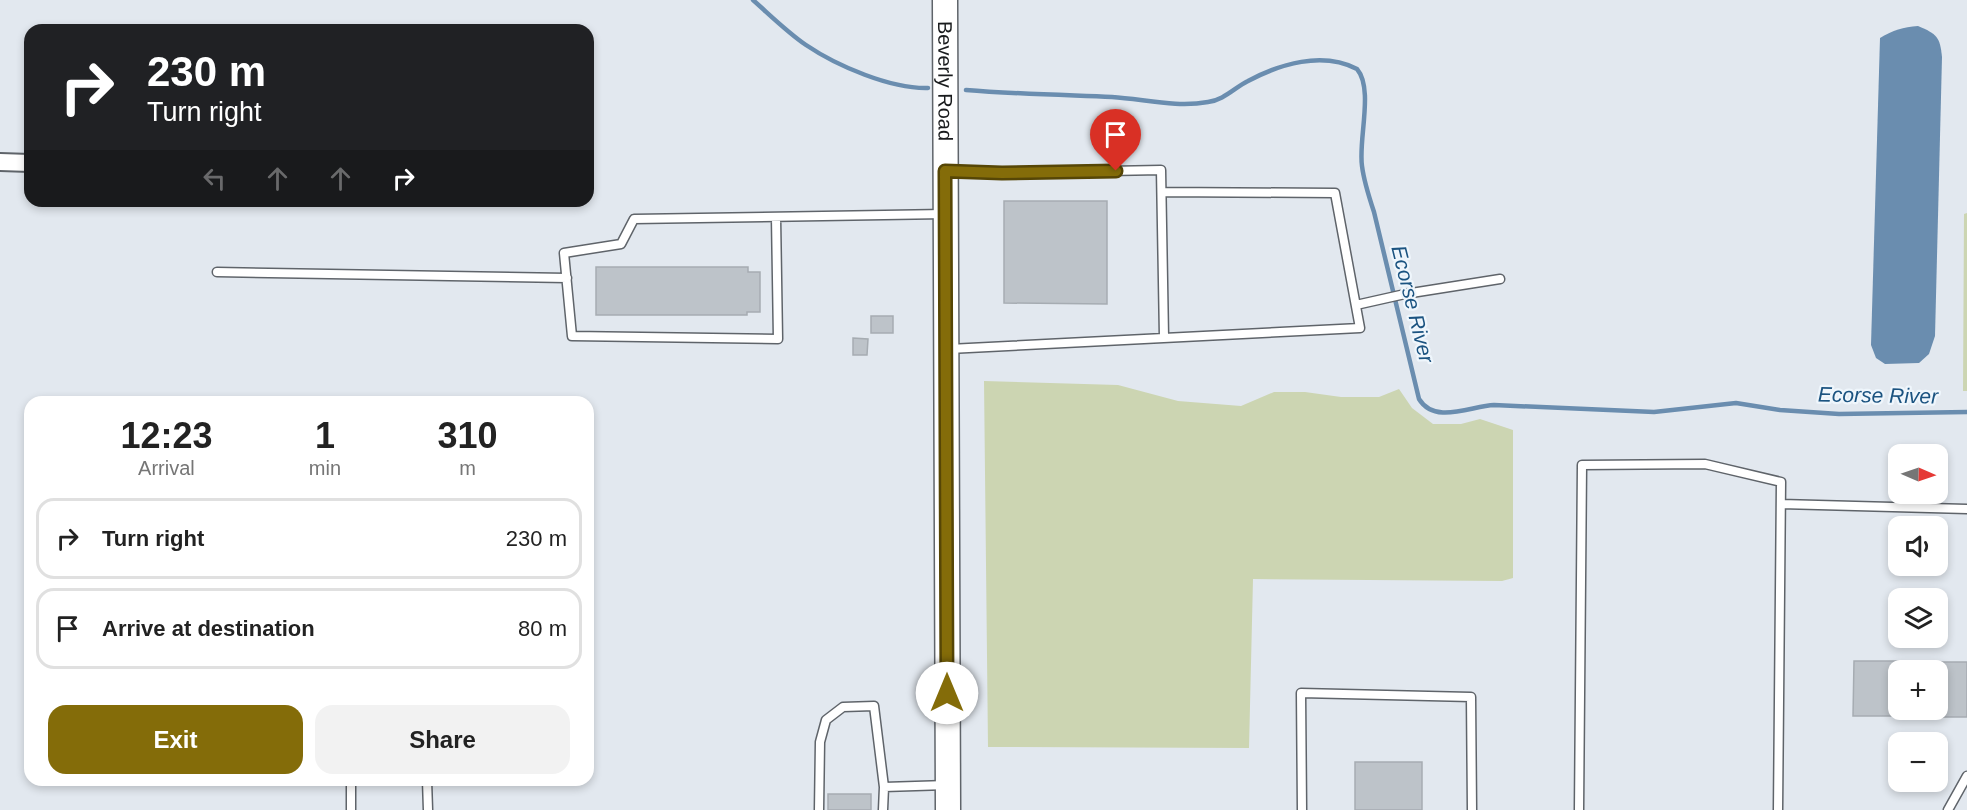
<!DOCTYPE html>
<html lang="en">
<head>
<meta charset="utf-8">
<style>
	body { margin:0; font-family:Arial,sans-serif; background:#f2f2f2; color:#222; height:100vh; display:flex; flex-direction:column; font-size:22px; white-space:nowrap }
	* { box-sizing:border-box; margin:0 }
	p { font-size:20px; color:#767676 }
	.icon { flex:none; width:33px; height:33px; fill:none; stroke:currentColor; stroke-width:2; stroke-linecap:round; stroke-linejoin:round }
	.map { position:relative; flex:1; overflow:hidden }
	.panel { position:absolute; left:24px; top:396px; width:570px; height:390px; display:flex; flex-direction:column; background:#fff; border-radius:18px; box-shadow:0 3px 9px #0003 }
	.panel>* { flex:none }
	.guide { position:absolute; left:24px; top:24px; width:570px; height:183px; border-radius:18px; box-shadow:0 3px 9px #0003; background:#202124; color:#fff; overflow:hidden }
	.needle { width:39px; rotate:92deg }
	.buttons { position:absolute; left:1888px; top:444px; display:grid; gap:12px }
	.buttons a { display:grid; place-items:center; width:60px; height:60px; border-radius:12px; background:#fff; box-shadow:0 3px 9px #0003; font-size:30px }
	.pin { position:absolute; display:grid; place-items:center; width:51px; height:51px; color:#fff; margin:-62px -26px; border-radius:50% 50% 50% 0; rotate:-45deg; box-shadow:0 0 6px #0007 }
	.pin .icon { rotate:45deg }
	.me { position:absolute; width:66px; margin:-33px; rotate:0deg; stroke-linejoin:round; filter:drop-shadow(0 0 4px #0008) }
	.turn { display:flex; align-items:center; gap:21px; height:126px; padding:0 24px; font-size:27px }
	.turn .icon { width:78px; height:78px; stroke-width:2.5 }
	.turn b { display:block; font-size:42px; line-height:51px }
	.lanes { display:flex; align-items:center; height:57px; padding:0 24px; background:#0003; justify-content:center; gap:30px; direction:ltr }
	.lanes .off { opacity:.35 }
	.eta { display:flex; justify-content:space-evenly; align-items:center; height:102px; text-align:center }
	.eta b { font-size:36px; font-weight:600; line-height:42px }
	.cta { display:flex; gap:12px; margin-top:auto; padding:12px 24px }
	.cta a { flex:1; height:69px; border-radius:18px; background:#846c09; color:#fff; font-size:24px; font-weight:600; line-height:69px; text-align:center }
	.cta a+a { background:#f2f2f2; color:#222 }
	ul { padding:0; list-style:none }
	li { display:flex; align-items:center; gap:18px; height:81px; margin:0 12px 9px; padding:0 12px; border:3px solid #e0e0e0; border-radius:18px }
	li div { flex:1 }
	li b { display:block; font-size:22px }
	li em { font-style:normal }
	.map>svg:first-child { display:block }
	.green { fill:#ccd5b2 }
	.water { fill:#6a8daf }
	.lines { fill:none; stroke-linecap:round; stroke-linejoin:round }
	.stream { stroke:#6a8daf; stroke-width:4.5 }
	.building { fill:#bdc3c9; stroke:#a6acb2; stroke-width:1.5 }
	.lane-casing { stroke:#5f646a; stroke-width:11 }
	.street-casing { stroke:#5f646a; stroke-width:20 }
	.secondary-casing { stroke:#5f646a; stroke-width:27 }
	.lane { stroke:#fff; stroke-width:8 }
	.street { stroke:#fff; stroke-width:16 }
	.secondary { stroke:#fff; stroke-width:24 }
	.route-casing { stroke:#564606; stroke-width:15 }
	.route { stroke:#846c09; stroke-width:10 }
	.labels { text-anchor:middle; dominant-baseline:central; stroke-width:4.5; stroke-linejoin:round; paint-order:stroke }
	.street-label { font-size:20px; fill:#191b1d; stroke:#eff6fc }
	.water-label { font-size:21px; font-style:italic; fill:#1b5380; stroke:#eff6fc }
</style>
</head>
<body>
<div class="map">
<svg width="1967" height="810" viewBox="0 0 1967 810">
	<rect width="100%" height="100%" fill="#e2e8ef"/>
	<!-- green -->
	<path class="green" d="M1967,213V391H1963L1964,214Z
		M984,381L1118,385L1178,401L1241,406L1274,392H1305L1341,397H1379L1399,389L1412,408L1433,424H1461L1480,419L1513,430V578L1502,581L1253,579L1249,748L988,747Z"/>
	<!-- water -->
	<path class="water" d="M1918,26C1937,34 1940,37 1942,57L1935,336L1929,354L1919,363L1885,364L1876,358L1871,345L1880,38C1893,30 1903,27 1918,26Z"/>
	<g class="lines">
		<!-- stream -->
		<path class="stream" d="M753,0C770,15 787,32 806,45C837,66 891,89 928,88
			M966,90C1015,94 1064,95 1112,97C1144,99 1176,108 1208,102C1224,100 1234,88 1248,81C1280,64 1322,51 1357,69C1374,89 1358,140 1362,166C1364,182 1369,197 1374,212L1419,399C1435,425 1471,406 1494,405L1654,412L1736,403L1780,410L1839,414L1967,412"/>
	</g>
	<!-- building -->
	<path class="building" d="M1004,201H1107V304L1004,303Z
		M596,267H748V272H760V312H747V315H596Z
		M871,316H893V333H871Z
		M853,338L868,339L867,355H853Z
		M1854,661H1899V716H1853Z
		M1938,662H1967V717H1938Z
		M1355,762H1422V810H1355Z
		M828,794H871V810H828Z"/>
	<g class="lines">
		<defs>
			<path id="lane" d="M947,171L1002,173L1161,170L1164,337
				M776,217L778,339L572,336L564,253L621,244L634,219L945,214
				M217,272L567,278
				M1356,305L1405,294L1500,279
				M949,349L1360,328L1335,193L1162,192
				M1781,504L1967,509
				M427,780L428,810
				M351,810V780
				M819,810L820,742L826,720L843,707L874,706L884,787L947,785
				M883,810L884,787
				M1302,810L1301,693L1471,697L1472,810
				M1579,810L1582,465L1705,464L1781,482L1778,810
				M1948,810L1967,776"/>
			<path id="street" d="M0,162L30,163"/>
			<g id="secondary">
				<path id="s1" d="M945,0L948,810"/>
			</g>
		</defs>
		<!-- lane casing -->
		<use href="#lane" class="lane-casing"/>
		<!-- street casing -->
		<use href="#street" class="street-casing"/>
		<!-- secondary casing -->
		<use href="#secondary" class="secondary-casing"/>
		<!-- lane -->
		<use href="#lane" class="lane"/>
		<!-- street -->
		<use href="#street" class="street"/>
		<!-- secondary -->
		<use href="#secondary" class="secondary"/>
	</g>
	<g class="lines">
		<defs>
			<path id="route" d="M947,693L945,171L1002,173L1116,171"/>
		</defs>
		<!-- route casing -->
		<use href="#route" class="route-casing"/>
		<!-- route -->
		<use href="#route" class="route"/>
	</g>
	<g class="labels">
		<!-- street labels -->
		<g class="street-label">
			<text stroke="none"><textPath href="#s1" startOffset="81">Beverly Road</textPath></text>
		</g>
		<!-- water labels -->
		<g class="water-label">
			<text transform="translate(1413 304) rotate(76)">Ecorse River</text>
			<text transform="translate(1878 395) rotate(1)">Ecorse River</text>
		</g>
	</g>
</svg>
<div class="buttons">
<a><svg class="needle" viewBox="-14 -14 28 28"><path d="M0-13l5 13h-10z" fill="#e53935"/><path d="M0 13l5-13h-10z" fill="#767676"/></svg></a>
<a><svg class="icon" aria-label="sound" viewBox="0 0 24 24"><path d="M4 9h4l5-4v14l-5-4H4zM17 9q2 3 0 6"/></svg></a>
<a><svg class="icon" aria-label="layers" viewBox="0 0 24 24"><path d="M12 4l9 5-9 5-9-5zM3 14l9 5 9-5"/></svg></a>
<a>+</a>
<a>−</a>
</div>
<div class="pin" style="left:1116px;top:171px;background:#d93025"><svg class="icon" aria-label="arrive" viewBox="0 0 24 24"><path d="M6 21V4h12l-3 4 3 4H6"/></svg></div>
<svg class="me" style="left:947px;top:693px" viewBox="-20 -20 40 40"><circle r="19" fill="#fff"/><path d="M0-13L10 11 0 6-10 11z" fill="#846c09"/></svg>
<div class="guide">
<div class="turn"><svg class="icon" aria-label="right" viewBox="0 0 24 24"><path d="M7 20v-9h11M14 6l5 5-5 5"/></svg><div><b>230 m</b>Turn right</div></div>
<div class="lanes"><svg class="icon off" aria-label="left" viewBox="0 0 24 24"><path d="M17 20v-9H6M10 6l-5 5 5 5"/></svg><svg class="icon off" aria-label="ahead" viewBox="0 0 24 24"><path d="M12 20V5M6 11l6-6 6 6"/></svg><svg class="icon off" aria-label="ahead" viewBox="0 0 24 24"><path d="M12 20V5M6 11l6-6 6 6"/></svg><svg class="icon" aria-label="right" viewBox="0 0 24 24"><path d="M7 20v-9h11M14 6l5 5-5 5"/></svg></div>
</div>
<section class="panel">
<div class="eta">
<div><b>12:23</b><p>Arrival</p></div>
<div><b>1</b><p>min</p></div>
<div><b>310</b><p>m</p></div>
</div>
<ul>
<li><svg class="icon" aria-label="right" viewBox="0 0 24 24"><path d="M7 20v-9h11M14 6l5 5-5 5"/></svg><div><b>Turn right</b></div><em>230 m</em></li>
<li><svg class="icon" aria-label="arrive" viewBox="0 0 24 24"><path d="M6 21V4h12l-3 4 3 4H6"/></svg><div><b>Arrive at destination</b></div><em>80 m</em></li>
</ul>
<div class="cta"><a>Exit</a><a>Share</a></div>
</section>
</div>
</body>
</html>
